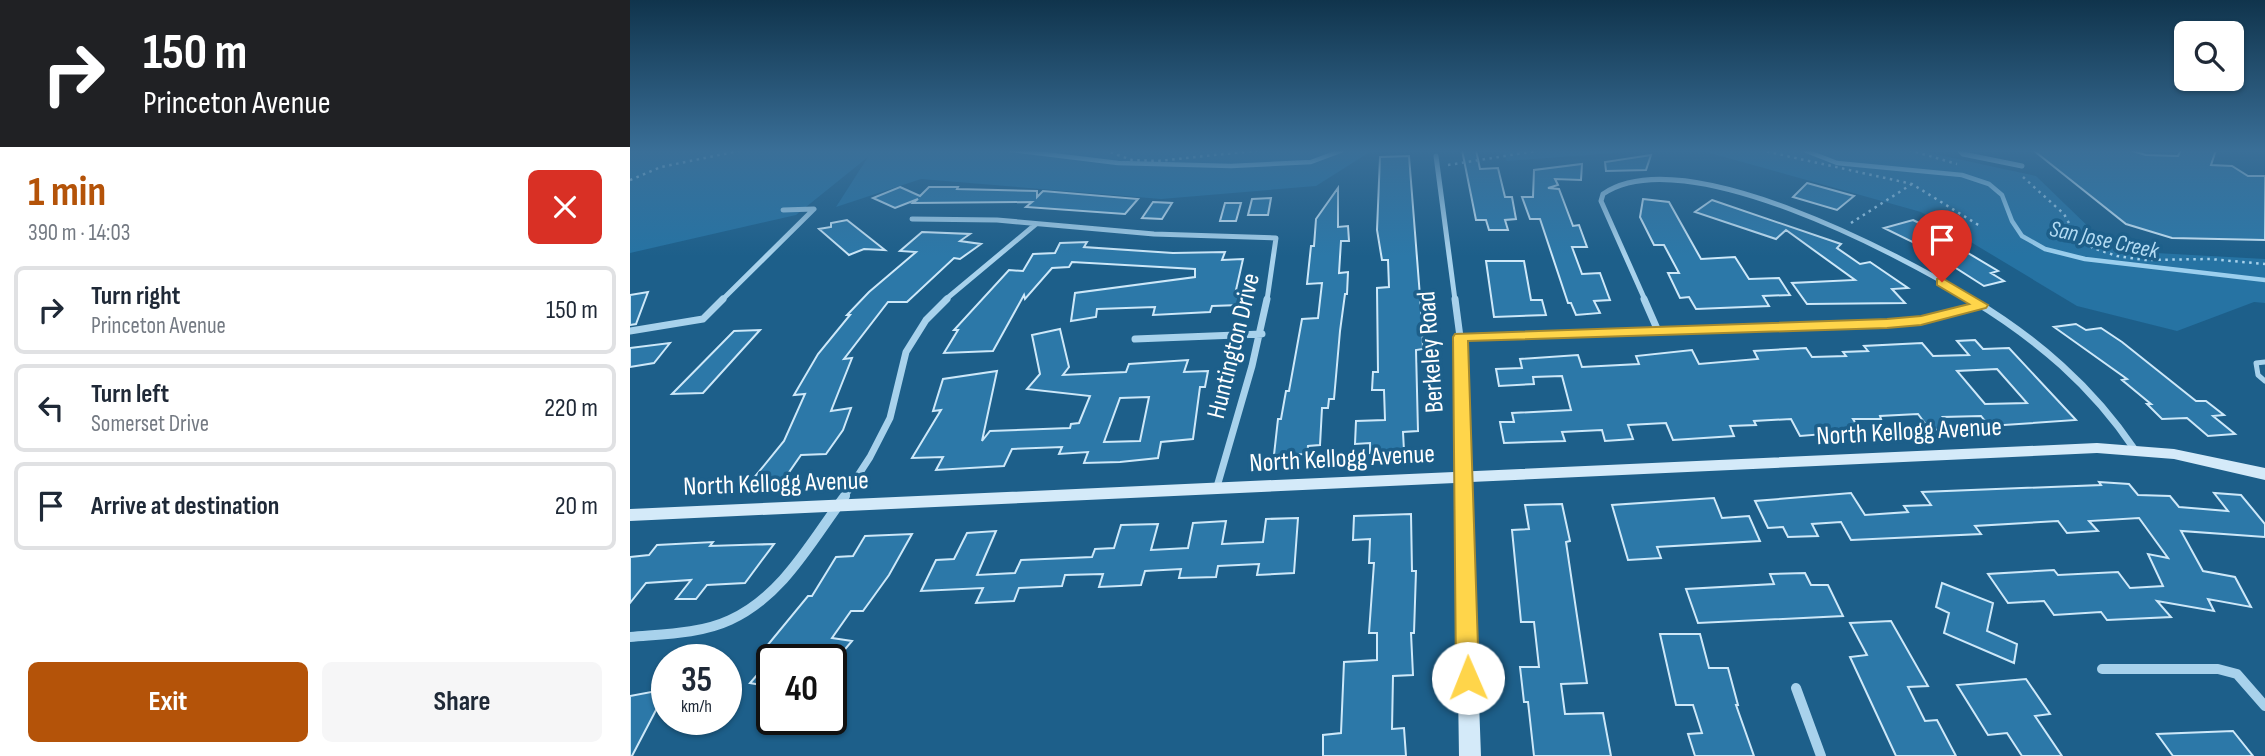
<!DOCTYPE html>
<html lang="en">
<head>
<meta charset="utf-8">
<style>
	body { margin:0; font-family:"Sofia Sans Condensed",sans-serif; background:#f6f6f7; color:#1f2937; height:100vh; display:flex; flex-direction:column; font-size:26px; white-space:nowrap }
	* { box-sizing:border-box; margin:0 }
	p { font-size:23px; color:#747a83 }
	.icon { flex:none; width:38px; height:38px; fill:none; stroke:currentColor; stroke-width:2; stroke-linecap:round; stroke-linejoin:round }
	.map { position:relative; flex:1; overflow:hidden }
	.side { display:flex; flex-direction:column; background:#fff; width:630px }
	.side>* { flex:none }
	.banner { background:#202124; color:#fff; overflow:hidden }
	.controls { position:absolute; left:1544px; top:21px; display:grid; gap:14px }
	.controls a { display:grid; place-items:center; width:70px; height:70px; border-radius:10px; background:#fff; box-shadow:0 2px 5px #0004; font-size:35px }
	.speed { position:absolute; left:21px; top:644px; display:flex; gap:14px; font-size:35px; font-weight:700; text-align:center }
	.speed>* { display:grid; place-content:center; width:91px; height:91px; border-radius:50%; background:#fff; box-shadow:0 2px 5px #0004; line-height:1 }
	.speed small { font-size:18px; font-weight:400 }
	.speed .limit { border:4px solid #111; border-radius:10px; background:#fff; color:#111 }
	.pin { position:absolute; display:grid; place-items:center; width:60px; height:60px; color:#fff; margin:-72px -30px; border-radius:50% 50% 50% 0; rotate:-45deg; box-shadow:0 0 7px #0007 }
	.pin .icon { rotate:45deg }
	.me { position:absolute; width:77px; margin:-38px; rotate:359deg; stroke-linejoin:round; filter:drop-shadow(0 0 5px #0008) }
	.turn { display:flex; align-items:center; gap:24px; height:147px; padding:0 28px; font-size:32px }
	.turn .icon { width:91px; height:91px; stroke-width:2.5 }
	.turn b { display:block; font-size:49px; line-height:60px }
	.round { display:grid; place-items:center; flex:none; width:74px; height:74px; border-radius:10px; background:#f6f6f7 }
	.head { display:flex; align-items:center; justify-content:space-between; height:119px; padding:0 28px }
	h1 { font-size:42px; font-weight:700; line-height:52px; color:#b45309 }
	.cta { display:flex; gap:14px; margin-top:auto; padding:14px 28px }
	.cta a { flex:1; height:80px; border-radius:10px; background:#b45309; color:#fff; font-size:28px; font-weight:700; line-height:80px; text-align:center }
	.cta a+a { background:#f6f6f7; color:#1f2937 }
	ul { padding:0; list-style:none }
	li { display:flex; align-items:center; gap:21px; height:88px; margin:0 14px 10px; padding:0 14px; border:4px solid #e0e1e3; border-radius:10px }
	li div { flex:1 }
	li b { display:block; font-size:26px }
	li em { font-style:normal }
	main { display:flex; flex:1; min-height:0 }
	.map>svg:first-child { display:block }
	.green { fill:#2673a3 }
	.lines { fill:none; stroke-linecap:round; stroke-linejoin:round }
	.stream { stroke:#9bcfee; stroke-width:4.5 }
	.building { fill:#2c78a8; stroke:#cde8f9; stroke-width:2; fill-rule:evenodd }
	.path { stroke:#a8d2ec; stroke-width:2.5; stroke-dasharray:2.5 4.5; stroke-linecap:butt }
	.lane { stroke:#a8d2ec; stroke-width:5 }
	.street-far2 { stroke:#a8d2ec; stroke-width:5 }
	.street-far1 { stroke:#a8d2ec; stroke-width:7 }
	.street { stroke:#a8d2ec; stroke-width:10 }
	.secondary { fill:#d4eaf9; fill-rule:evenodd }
	.route { fill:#ffd54a; stroke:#a68a30; stroke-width:2 }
	.labels { text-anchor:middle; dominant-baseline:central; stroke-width:7; stroke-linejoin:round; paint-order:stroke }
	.far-water-label { font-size:23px; font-style:italic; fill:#b3dbf3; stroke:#1d5f8a }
	.street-label { font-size:26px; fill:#fff; stroke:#1d5f8a }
</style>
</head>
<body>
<main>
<section class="side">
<div class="banner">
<div class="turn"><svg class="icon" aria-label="right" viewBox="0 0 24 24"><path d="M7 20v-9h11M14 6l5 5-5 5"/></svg><div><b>150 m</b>Princeton Avenue</div></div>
</div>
<div class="head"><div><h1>1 min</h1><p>390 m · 14:03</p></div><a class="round" style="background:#d93025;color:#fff"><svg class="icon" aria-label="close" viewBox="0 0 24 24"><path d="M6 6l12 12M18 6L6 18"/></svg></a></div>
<ul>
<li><svg class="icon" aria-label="right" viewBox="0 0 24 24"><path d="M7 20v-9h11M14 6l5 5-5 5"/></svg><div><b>Turn right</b><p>Princeton Avenue</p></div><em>150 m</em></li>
<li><svg class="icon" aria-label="left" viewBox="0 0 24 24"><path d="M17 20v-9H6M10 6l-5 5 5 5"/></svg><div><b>Turn left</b><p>Somerset Drive</p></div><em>220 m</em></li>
<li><svg class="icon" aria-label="arrive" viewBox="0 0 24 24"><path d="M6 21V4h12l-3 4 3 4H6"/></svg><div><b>Arrive at destination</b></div><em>20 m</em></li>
</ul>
<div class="cta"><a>Exit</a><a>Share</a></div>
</section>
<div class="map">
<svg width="1635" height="756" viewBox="0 0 1635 756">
	<rect width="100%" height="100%" fill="#1d5f8a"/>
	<!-- green -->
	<path class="green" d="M0,150H743L686,186L531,199L291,179L206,207L238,157L166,215L0,253Z
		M871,150H1025L877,161Z
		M1069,150H1286L1406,176L1469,237L1508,252L1635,259V303L1624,302L1547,331L1447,306L1291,212Z"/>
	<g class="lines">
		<!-- stream -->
		<path class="stream" d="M381,150L488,163L601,166L681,162L713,150
			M1174,150L1207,163L1332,175L1359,184L1372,195L1382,221L1392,236L1415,249L1455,259L1635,280"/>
	</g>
	<!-- building -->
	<path class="building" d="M832,150H846L850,169L868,168L875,197H882L886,219L875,220L878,230H859L856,220H846Z
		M1403,150H1499L1516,155L1548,156L1551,150H1586L1581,165L1602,166L1618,176H1635V240L1542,238L1496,224Z
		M1021,155L1016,170L976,171L975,162Z
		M779,156L792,322L793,349L786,350L788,431L773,432L774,451L740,453V443L725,444L726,421L755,420L754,390H742L743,372H748L747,288L759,287L758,260H752L747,230L750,157Z
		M952,164L951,180L925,179L928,185L918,188L929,189L943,226L949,225L957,247H942L952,274L970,273L980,300L964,301L970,313L946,315L941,303H938L910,219H900L892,197H903L904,170Z
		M1177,183L1224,196L1207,210L1163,197Z
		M270,187L290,196L299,187H328L327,189L407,191V197L413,191L508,199L495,214L396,207L402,202L283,203L288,199L265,208L243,198Z
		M708,188V227L718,226L719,241H711L709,273L718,272L717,294H715L710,331L704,399H699L698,408H692L690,445L678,446L677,454L644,455L648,419H651L656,391H659L672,319L688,318L692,283L677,284L681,246H684L686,219Z
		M641,198L638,215H618L622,199Z
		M1013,199L1039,202L1071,259L1105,257L1119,279L1149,278L1160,295L1133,296L1139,306L1066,309L1059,297L1050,298L1038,273H1049L1034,245H1024L1010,217Z
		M1082,200L1211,244L1207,248L1230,264L1240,262L1278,288L1262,289L1275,303L1177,304L1162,283L1225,280L1156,230L1146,239L1065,212Z
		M523,202L542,203L532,219L512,218Z
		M595,203H611L606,221H590Z
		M217,220L255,250L234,249L219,255L189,229L201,227V223Z
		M1283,220L1333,245L1328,247L1368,271L1361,273L1374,281L1354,286L1293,247L1254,228Z
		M292,232L340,234L330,241L351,244L330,259L324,258L277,302H258L214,359L222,358L201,411L221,408L213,430L196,454L171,455L155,478L123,479L154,441L175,394L164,395L188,354L220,315H217L239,292L286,252L270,251Z
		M457,242L454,247L543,253L595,252L592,260L613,259L606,290H614L610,305L582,306L580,312L523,315L525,307L467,309L466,317L441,321L445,293L565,277V269L442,262L439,267L422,268L395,299L394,295L363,351L314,353L328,330H324L379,270L393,271L403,254L425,253L430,243Z
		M856,261H894L901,300H912L916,315L864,317Z
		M18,292L6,324L0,325V295Z
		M1446,324L1456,330L1471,328L1492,342L1566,401H1576L1594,415L1583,416L1605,434L1578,436L1557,418L1532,419L1517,404H1521L1492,380L1497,379L1424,327Z
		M430,329L439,367L433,375L496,372L499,364L558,360L554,372L578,371L575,387H570L563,439L531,442L528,458L490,462L454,463L458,452L429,454L432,447L382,449L374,466L306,470L313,457L282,458L311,410L303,411L313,379L367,371L352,441L360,431L440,428L441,424L449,423L460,396L397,389L410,374L402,335ZM519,397L510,441L474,442L490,398Z
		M130,330L73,393L42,394L104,331Z
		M1345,340L1353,349L1379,348L1446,420L1359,426L1351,416L1313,417L1323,429L1300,430L1288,414L1250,416L1251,419H1223L1230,430L1193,431L1195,434L1170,436L1161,419L1124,421L1126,425L1100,426L1104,436L1043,440L1036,423L998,425L1003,439L975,441L972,430L932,432L935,441L874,443L870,422H884L882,413L941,410L932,376L903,377L904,384L869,386L866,369L892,368L890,359L948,355L952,367L1009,364L1006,356L1062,350L1069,364L1128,359L1124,351L1176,348L1182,357L1216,356L1213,352L1238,351L1234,346L1292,343L1303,356L1339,355L1327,341ZM1367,369L1397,403L1355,404L1327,371Z
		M40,343L24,363L0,367V348Z
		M1469,482L1499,484L1508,495L1540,496L1549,507L1598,511L1584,493L1611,495L1635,524V537L1551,531L1573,571L1605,577L1621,607L1578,599L1584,611L1527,601L1541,617L1477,620L1471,612L1424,615L1414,601L1378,603L1358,574L1424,570L1428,575L1488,572L1500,588L1533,586L1518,554L1538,558L1509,518L1459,521L1468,531L1437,533L1428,521L1345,526L1351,534L1221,540L1211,522L1182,524L1188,536L1158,537L1153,527L1138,528L1125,501L1221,493L1235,515L1278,512L1274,506L1301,505L1292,492L1471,485Z
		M1084,498L1092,518L1119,516L1130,541L1027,547L1031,558L998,560L982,505Z
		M932,504L940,541L936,542L957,683L931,684L935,714L973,713L981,756H904L898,702H894L890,667H909L904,622H891L882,530L899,529L895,505Z
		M781,514L782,571H786L784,633H781L783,675L763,676L762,729L774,728L776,756H693V735L711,733L714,662L747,660V633H739L744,563H739L740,539L723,540L724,516Z
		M668,518L664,573L627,575L629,564L588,566L586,577L549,578L551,569L515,571L511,585L469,587L473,574L435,575L432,586L389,588L384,601L346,603L353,588L291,591L306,560L324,559L337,533L366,531L347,575L385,573L391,560L462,557L465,549L484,548L491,525L528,524L521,550L558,548L563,523L596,521L592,544L633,542L636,519Z
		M282,534L259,575L233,611H221L202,638L222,641L206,660H142V687L120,683L150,649L136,647L178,596H182L206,557L223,556L235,536Z
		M83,542L80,546L144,544L115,583L77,585L66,599H46L61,580L16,583L0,603V557L19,555L27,545Z
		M1175,573L1181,585H1198L1213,616L1068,623L1056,589L1144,584L1140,574Z
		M1312,583L1363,603L1357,631L1387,644L1384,663L1314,633L1319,613L1306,607Z
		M1261,621L1298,686L1278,687L1295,721L1307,720L1326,756H1266L1220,657L1237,655L1220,623Z
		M1030,634H1070L1079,668H1098L1108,705H1106L1124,756H1065L1058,734L1072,733L1063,705H1046Z
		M1396,679L1420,714L1405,716L1432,756H1392L1377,733L1358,735L1327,685Z
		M37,689L2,756H0V696Z
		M1603,731L1623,756H1543L1527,734Z"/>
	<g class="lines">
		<!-- path -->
		<path class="path" d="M474,150L502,160L527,161L633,150
			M1130,150L1282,184L1350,226
			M1279,150L1327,164
			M818,165L906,151
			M1393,177L1434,214L1446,236L1463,248L1487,256L1514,260L1580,259L1635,264
			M0,180L31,167L113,150
			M1221,223L1282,184"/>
		<!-- lane -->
		<path class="lane" d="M1635,362L1626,363L1628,375L1635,381"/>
		<!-- street-far2 -->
		<path class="street-far2" d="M1329,150L1333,154L1392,166
			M806,156L825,300
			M282,219L367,220L524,234L646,238L637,300
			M92,300L184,209L153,210
			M315,300L406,224
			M1015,300L971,201L973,194C1053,139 1271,255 1344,300"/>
		<!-- street-far1 -->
		<path class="street-far1" d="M825,299L830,337L833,476
			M1014,299L1028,331
			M1341,299C1407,339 1462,386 1505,450
			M0,331L73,319L93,299
			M830,337L1257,323L1291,320L1351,305
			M505,339L632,334
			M586,490L622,366L637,299
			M214,497L240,457L260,418L276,352L296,320L317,299"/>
		<!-- street -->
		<path class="street" d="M0,637C33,634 70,634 100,620C153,596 182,540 215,496
			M1472,669H1588L1607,674L1635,706
			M1166,688L1191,756"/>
		<!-- secondary -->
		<path class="secondary" d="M1467,443L1544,449L1635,468V480L1544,459L1467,453L841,482L851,756H829L825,483L0,521V509Z"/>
	</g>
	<!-- sky -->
	<linearGradient id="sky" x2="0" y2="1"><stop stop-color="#10344c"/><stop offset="0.59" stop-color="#3a6f98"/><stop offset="1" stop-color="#3a6f98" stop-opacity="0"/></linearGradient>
	<rect width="1635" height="256" fill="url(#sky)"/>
	<!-- route -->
	<path class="route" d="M1312,278L1358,305L1356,308L1291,325L1257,328L838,341L849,678L846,685L838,688L830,685L826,678L823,337L825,334L1257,319L1291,316L1339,304L1307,285V279Z"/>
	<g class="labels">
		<!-- far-water labels -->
		<g class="far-water-label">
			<text transform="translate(1474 240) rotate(12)">San Jose Creek</text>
		</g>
		<!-- street labels -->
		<g class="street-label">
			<text transform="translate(604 346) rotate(-76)">Huntington Drive</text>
			<text transform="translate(801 352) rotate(-94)">Berkeley Road</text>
			<text transform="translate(1279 432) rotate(-3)">North Kellogg Avenue</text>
			<text transform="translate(712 459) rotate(-3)">North Kellogg Avenue</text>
			<text transform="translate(146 484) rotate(-2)">North Kellogg Avenue</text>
		</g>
	</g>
</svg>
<div class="controls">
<a><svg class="icon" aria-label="search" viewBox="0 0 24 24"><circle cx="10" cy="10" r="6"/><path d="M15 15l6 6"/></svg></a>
</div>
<div class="speed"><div>35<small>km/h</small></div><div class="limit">40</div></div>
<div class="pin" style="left:1312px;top:282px;background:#d93025"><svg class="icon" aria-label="arrive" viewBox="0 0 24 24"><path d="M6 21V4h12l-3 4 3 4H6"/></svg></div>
<svg class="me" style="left:838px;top:678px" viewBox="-20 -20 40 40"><circle r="19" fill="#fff"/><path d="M0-13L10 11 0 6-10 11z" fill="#ffd54a"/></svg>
</div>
</main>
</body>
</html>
